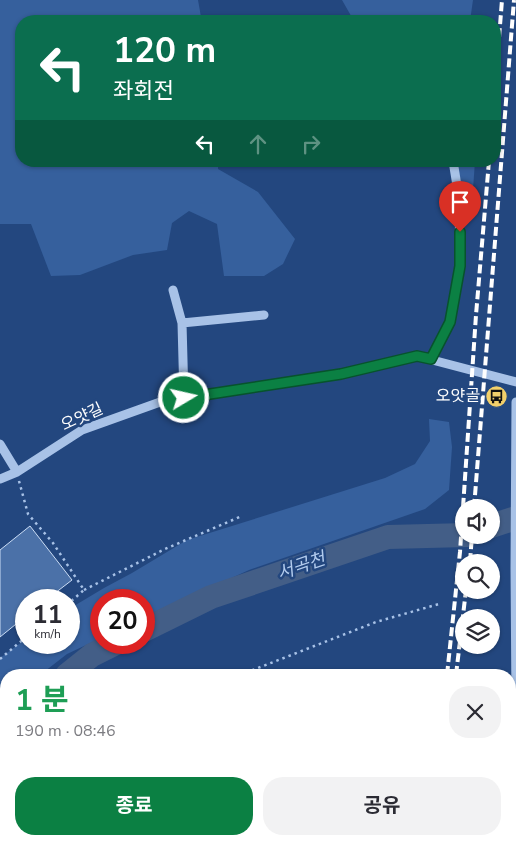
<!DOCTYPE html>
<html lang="ko">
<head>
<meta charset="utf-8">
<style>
	body { margin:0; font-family:"Nunito Sans","Noto Sans KR",sans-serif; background:#f2f2f3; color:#2b2b33; height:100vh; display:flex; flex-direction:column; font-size:19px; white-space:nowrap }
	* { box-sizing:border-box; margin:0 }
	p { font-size:16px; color:#7c7c81 }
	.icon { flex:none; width:28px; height:28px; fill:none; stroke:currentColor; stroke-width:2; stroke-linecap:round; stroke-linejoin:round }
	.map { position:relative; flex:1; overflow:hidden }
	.details { position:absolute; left:0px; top:669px; width:516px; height:176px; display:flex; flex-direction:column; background:#fff; border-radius:20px 20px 0 0; box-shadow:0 1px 4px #0004 }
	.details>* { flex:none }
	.banner { position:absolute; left:15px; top:15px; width:486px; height:152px; border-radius:20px; box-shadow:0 1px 4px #0004; background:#0b6e4f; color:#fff; overflow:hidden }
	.tools { position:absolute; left:455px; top:499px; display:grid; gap:10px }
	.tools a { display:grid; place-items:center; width:45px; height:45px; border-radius:50%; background:#fff; box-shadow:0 1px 4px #0004; font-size:25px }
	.speed { position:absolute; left:15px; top:589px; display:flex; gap:10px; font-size:25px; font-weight:700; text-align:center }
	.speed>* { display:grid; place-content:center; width:65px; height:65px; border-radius:50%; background:#fff; box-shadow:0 1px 4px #0004; line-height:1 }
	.speed small { font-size:12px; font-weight:400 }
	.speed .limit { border:8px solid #d22; background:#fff; color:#111 }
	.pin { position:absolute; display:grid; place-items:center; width:42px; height:42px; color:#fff; margin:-51px -21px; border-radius:50% 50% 50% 0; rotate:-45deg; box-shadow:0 0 5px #0007 }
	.pin .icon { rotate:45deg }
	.me { position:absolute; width:55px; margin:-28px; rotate:81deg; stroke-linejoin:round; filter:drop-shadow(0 0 4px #0008) }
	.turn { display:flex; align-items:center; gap:18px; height:105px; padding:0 15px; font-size:22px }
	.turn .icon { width:65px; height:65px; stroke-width:2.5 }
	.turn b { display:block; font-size:35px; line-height:42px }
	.lanes { display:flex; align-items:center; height:48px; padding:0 15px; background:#0003; justify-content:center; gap:25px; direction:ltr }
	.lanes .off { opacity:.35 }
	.round { display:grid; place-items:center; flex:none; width:52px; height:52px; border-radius:20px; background:#f2f2f3 }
	.headline { display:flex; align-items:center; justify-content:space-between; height:85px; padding:0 15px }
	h1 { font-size:30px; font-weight:700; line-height:38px; color:#1e9e55 }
	.button { display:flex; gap:10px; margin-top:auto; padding:10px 15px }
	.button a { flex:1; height:58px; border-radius:20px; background:#0b8043; color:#fff; font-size:20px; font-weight:700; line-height:58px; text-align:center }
	.button a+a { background:#f2f2f3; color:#2b2b33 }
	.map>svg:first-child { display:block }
	.green { fill:#36609d }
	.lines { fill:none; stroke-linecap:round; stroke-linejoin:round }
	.river { stroke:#435e87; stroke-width:24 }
	.building { fill:#4b71a8; stroke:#cbddf5 }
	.path { stroke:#a8c2e7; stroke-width:2.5; stroke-dasharray:2.5 4; stroke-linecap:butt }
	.minor { stroke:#a8c2e7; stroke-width:9 }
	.rail { stroke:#fff; stroke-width:4; stroke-dasharray:9 4; stroke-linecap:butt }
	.route-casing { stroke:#07532c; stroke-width:12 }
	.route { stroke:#0b8043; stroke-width:9 }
	.labels { text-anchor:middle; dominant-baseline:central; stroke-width:5; stroke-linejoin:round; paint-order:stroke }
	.poi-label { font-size:16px; fill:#fff; stroke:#23477f; text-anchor:end }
	.street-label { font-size:16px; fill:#fff; stroke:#23477f }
	.water-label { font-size:18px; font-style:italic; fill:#b3ccee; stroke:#23477f }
</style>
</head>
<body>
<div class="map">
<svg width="516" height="844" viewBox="0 0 516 844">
	<rect width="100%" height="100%" fill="#23477f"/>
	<!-- green -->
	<path class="green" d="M0,0H198L201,17L200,21H21V161H218V169L258,192L295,239L283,264L264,276H224L217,224L189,211L172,223L167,250L133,255L80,275L51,276L31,224H0Z
		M342,0H473L470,21H354Z
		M456,161H475L472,204H466Z
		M429,419L449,422L452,447L449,490L425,509L249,570L144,618V600H101V638L67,654L40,675H6V701L0,706V658L26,639V642H69V609L104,588L132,573L187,540L385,478L415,464L430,441Z"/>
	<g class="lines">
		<!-- river -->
		<path class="river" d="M491,526L516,518
			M144,630L211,597L388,537L467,535
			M67,675L92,655L118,642
			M0,733L6,727"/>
	</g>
	<!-- building -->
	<path class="building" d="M30,526L72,580L46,600H26V616L0,637V550Z"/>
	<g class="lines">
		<!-- path -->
		<path class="path" d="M19,481L28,514L53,543L84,590L69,603
			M84,590L165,549L242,516
			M0,659L26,637
			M240,675L376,622L439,604
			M510,827L516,824
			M0,844L6,838
			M467,844L480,839"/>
		<!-- minor -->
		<path class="minor" d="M173,290L182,323L184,398
			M182,323L264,315
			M431,359L450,321L460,266L459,198L453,161
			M516,402L515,568L516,704
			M0,444L17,472
			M0,479L17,472L82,430L163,401L341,374L417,356L516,382"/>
		<!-- rail -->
		<path class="rail" d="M495,89L502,0
			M474,508L514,0
			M470,562L472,535
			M447,675L460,552L476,315L489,161
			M456,675L466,590
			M432,844V839
			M440,844L441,839"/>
	</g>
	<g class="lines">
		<defs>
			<path id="route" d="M184,398L341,374L417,356L431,359L450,322L460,266V232"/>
		</defs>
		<!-- route casing -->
		<use href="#route" class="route-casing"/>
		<!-- route -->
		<use href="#route" class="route"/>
	</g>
	<!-- icons -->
	<defs>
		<symbol id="bus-disc" viewBox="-11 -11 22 22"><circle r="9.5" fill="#f2d06b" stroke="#23477f"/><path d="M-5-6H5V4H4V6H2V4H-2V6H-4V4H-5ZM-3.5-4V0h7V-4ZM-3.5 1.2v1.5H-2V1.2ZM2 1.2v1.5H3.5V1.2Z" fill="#111"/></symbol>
	</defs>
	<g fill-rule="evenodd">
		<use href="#bus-disc" x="484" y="384" width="25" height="25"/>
	</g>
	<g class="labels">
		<!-- poi labels -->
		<g class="poi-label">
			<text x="480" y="396">오얏골</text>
		</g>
		<!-- street labels -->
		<g class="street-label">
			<text transform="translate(82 417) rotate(-25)">오얏길</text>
		</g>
		<!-- water labels -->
		<g class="water-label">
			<text transform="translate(301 566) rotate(-19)">서곡천</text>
		</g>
	</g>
</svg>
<div class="tools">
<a><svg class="icon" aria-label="sound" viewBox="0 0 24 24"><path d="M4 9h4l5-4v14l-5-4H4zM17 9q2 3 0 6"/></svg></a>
<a><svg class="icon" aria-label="search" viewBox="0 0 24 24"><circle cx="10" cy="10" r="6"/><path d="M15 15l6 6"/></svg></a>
<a><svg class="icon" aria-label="layers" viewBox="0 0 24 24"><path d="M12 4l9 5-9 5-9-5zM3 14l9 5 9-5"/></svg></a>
</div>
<div class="speed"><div>11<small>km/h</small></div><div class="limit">20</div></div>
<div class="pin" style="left:460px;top:232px;background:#d93025"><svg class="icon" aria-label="arrive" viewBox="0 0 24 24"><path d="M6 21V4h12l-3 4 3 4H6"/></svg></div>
<svg class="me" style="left:184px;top:398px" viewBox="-20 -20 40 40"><circle r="17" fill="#0b8043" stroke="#fff" stroke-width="3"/><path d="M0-11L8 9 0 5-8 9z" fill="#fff"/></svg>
<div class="banner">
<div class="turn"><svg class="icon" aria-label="left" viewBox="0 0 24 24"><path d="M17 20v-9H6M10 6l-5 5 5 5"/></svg><div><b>120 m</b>좌회전</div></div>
<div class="lanes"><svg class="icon" aria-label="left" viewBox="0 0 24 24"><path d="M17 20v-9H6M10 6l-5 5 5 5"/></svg><svg class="icon off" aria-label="ahead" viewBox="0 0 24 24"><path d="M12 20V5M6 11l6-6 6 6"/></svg><svg class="icon off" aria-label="right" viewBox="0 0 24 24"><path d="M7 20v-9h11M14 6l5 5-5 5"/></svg></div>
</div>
<section class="details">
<div class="headline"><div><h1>1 분</h1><p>190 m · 08:46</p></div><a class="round"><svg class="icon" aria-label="close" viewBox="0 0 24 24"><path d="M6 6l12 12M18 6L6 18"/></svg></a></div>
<div class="button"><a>종료</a><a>공유</a></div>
</section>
</div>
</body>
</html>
